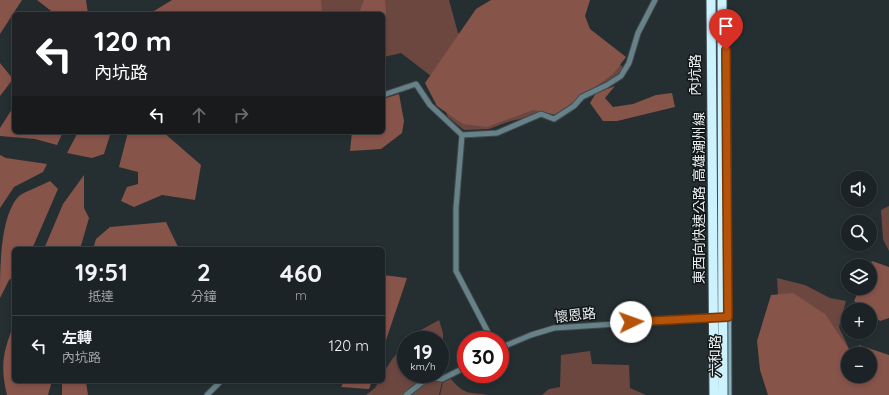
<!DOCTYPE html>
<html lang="zh-TW">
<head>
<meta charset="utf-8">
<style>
	body { margin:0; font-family:Quicksand,"Noto Sans TC",sans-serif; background:#292f32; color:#f1f3f6; height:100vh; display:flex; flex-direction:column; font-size:15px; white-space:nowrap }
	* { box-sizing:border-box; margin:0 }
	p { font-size:13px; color:#a0a4a7 }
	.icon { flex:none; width:22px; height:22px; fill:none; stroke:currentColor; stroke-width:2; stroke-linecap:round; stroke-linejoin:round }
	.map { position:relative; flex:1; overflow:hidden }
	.sheet { position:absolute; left:12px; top:247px; width:373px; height:136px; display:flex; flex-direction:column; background:#1c2326; border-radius:6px; box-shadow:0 2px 6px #0003,0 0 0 1px #3a4043 }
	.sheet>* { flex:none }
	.top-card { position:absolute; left:12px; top:12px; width:373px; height:122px; border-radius:6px; box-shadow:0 2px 6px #0003,0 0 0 1px #3a4043; background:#202124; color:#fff; overflow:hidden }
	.controls { position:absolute; left:841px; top:171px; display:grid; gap:8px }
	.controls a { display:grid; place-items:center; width:36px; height:36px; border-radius:50%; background:#1c2326; box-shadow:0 2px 6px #0003,0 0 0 1px #3a4043; font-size:20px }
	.speed { position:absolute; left:397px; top:331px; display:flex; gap:8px; font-size:20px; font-weight:700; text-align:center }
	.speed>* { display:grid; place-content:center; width:52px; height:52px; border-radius:50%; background:#1c2326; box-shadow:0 2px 6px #0003,0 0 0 1px #3a4043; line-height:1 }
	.speed small { font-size:10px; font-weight:400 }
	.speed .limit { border:6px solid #d22; background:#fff; color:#111 }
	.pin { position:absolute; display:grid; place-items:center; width:34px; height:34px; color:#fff; margin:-41px -17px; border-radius:50% 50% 50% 0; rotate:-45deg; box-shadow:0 0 4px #0007 }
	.pin .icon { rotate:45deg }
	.me { position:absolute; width:44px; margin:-22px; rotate:87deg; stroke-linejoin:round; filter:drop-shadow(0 0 3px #0008) }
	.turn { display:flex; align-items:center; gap:14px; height:84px; padding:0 16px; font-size:18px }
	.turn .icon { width:52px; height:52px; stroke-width:2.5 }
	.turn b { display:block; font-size:28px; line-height:34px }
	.lanes { display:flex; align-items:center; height:38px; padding:0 16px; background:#0003; justify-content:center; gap:20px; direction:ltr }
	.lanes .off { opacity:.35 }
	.eta { display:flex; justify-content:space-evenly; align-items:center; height:68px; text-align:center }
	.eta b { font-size:24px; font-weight:800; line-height:28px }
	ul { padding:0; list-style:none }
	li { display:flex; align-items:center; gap:12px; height:60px; padding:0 16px; border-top:1px solid #3a4043 }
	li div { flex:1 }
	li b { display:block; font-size:15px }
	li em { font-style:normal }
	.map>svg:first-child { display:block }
	.green { fill:#6b4740 }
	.forest { fill:#87544a }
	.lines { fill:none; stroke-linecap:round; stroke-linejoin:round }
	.street-casing { stroke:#404a4d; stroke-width:7 }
	.secondary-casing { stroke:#404a4d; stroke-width:9 }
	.street { stroke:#678188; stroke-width:5 }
	.secondary { stroke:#87b1bd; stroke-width:7 }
	.highway-bridge-casing { stroke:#404a4d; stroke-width:11; stroke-linecap:butt }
	.highway-bridge { stroke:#ccf2fe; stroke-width:9 }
	.route-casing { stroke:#753606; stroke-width:10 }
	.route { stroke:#b45309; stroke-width:7 }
	.labels { text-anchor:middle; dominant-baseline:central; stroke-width:3; stroke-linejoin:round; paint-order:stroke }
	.street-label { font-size:14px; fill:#e8eef0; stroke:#121617 }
</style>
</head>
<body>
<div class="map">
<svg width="889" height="395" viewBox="0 0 889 395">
	<rect width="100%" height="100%" fill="#252f32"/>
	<!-- green -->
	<path class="green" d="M309,0H449L458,33L491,43L615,58L624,69L610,80L582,93L558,110L511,121L489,129L464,130L448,117L431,76L401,53L384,57L383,14H310Z
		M889,206V251L883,239L881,210Z
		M777,278L805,285L830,298L846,301L839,327L850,351L848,354L778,295Z
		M439,320L443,333V357L446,366L439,395H366L375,388L379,381H383C383,368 397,353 406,344V374H440V340H410L421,330Z
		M590,351L592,364L629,365L630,388L646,395H542L549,389L560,387L561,355Z
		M451,379C465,395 467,392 489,395H440L443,382Z"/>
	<!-- forest -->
	<path class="forest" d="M0,0H22L0,34Z
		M37,0H86L88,14H55Z
		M172,0H321L322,14H149Z
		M364,0H385L386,14L383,55V14H359Z
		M491,0H590L585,16L590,29L626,57L613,74L556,115L533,110L487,127L463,124L437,106L425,83L476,9Z
		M0,63L13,79L0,96Z
		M615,86L605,98L613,107L633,104L656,95L672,93L675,107L617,121H603L590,103L596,93Z
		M399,94L404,121L402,133L381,149L350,151L352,132H383V99Z
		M14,106V132H63L57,145L35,139L0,136V128Z
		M92,132H111L104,154L92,158L67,153L77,134Z
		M128,132H163L201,165L195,200L162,195L134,207L121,201L127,187L138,184V172L119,167Z
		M0,155L6,158L47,164L43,172L14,187L0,208Z
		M84,175V208L89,218L80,249H44L63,204Z
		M50,181L58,189L32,249H14V276L9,280L0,298C0,267 0,216 19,196C28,190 41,186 50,181Z
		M166,222L179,249H93L96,239L110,227Z
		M872,261L889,267V318L880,321L870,313V310H866L854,301L860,288H870V266Z
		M383,275L407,278L383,349Z
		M793,293L825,314L852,354H848V376H870V354H855L859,345L889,355V395H768L760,370L757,341L771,295Z
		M14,324V381H52L48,395H7C0,366 3,352 14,324Z
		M62,381H91L86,382L88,395H62Z
		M344,381H372L369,389L341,387Z"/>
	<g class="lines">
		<defs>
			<path id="street" d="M383,95L416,84L430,105L462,135
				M462,135L497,133L541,114L554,119L574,106L582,97L607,85L621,76L629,63L638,33L655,0
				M462,135L456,208V271L492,340
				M500,348L531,335L554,328L725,317
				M207,395L221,381
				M406,395L429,377L442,379L466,367"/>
			<path id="secondary" d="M727,144L728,395"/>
		</defs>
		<!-- street casing -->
		<use href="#street" class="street-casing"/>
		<!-- secondary casing -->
		<use href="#secondary" class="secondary-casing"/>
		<!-- street -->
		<use href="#street" class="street"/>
		<!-- secondary -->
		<use href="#secondary" class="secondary"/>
		<defs>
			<path id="highway-bridge" d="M711,0L714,395
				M722,0L723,395"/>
		</defs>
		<!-- highway-bridge casing -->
		<use href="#highway-bridge" class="highway-bridge-casing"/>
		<!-- highway-bridge -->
		<use href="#highway-bridge" class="highway-bridge"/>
	</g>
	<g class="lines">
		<defs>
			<path id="route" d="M631,322L728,317L726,50"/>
		</defs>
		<!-- route casing -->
		<use href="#route" class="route-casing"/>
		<!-- route -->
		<use href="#route" class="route"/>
	</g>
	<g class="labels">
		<!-- street labels -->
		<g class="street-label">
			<text transform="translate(695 75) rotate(-90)">內坑路</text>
			<text transform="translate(699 198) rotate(-90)">東西向快速公路 高雄潮州線</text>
			<text transform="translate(575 315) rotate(-6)">懷恩路</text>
			<text transform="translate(715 356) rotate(-90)">六和路</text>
		</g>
	</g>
</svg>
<div class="controls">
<a><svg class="icon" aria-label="sound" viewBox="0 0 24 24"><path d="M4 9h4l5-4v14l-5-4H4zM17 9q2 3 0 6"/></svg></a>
<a><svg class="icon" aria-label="search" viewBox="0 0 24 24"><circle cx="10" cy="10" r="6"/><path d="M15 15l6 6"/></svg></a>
<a><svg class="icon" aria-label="layers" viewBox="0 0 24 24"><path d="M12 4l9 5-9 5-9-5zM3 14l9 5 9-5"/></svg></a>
<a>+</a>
<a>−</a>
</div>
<div class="speed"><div>19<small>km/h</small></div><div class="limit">30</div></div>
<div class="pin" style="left:726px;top:50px;background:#d93025"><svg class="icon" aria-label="arrive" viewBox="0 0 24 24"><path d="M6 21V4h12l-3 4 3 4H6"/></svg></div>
<svg class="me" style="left:631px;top:322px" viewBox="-20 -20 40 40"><circle r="19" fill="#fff"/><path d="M0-13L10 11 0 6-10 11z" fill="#b45309"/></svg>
<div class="top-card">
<div class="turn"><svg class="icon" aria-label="left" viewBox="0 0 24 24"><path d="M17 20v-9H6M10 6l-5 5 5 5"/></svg><div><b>120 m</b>內坑路</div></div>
<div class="lanes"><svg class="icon" aria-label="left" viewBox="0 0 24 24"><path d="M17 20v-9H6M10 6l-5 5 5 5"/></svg><svg class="icon off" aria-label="ahead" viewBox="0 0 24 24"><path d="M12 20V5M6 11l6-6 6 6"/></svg><svg class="icon off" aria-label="right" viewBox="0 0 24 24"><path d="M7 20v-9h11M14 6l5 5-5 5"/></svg></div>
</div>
<section class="sheet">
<div class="eta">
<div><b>19:51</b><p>抵達</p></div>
<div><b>2</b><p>分鐘</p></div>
<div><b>460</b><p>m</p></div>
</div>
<ul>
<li><svg class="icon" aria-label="left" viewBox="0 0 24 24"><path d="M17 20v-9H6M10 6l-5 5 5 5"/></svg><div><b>左轉</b><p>內坑路</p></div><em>120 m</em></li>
</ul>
</section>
</div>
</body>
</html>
